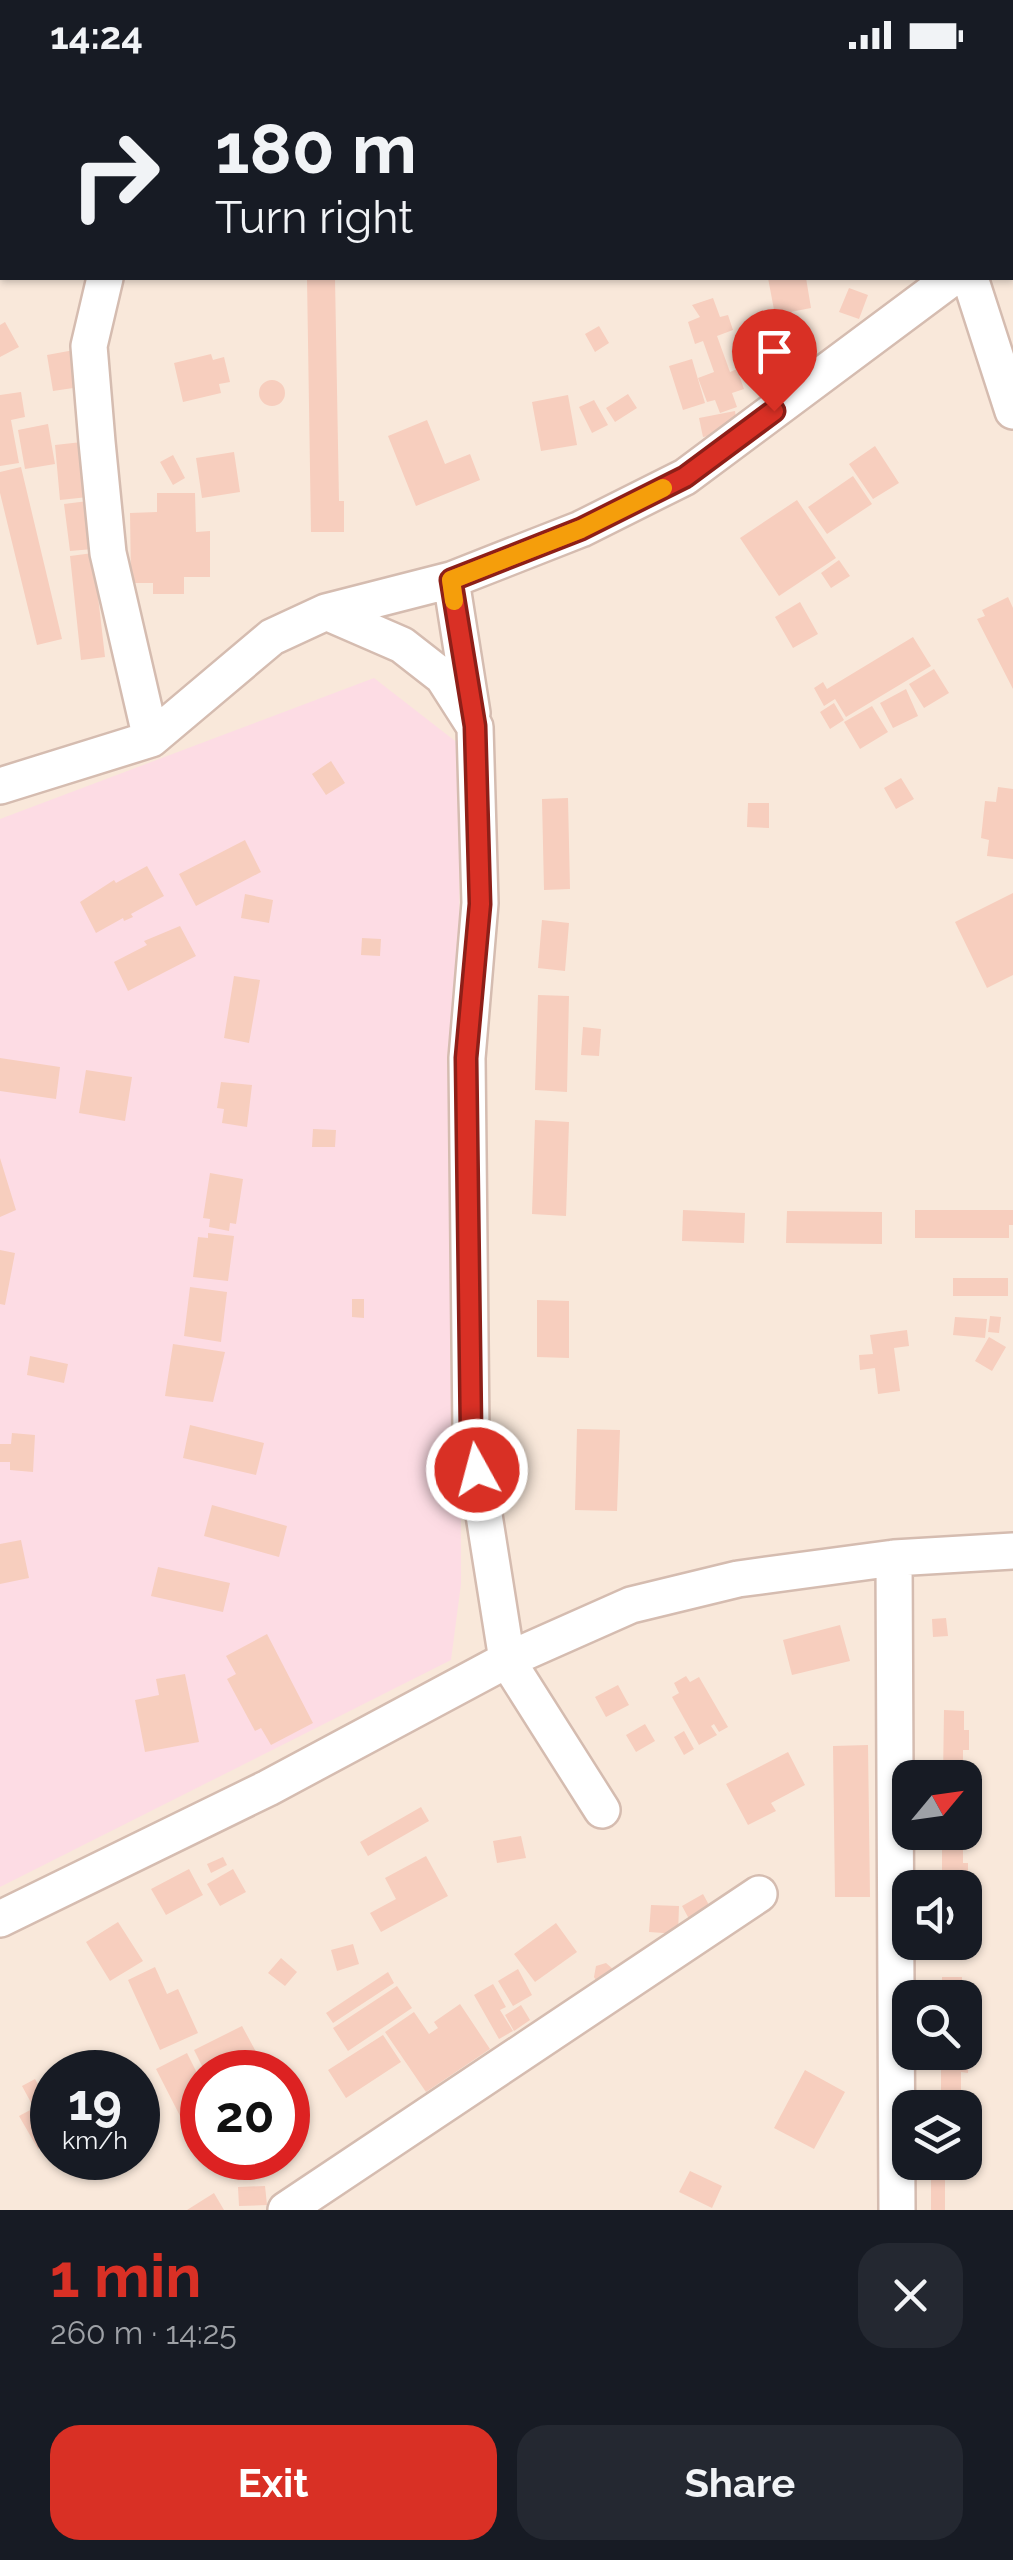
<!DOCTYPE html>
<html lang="en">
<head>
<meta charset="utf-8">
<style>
	body { margin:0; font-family:Raleway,sans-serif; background:#242831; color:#f1f3f6; height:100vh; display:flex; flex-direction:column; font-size:38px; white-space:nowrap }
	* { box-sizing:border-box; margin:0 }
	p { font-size:32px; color:#9ea1a6 }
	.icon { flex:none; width:55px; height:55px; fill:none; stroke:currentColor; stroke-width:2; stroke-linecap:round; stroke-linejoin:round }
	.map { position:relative; height:2140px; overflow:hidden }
	.details { display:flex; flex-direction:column; background:#171b24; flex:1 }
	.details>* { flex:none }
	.top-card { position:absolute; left:0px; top:0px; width:1015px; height:210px; box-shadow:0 2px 8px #0004; background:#171b24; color:#f1f3f6; overflow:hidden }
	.needle { width:65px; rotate:61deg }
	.controls { position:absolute; left:892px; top:1690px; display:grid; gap:20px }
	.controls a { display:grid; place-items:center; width:90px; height:90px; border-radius:20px; background:#171b24; box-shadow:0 2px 8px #0004; font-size:50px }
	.speed { position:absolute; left:30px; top:1980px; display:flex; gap:20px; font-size:50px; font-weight:700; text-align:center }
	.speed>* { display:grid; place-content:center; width:130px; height:130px; border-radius:50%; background:#171b24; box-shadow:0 2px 8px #0004; line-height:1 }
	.speed small { font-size:25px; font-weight:400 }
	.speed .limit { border:15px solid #d22; background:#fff; color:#111 }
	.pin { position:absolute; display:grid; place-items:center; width:85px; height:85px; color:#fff; margin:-102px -42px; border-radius:50% 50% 50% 0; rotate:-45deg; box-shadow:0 0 10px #0007 }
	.pin .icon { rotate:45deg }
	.me { position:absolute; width:110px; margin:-55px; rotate:353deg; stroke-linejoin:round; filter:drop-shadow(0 0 8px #0008) }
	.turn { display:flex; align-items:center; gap:35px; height:210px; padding:0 50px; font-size:45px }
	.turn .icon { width:130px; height:130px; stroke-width:2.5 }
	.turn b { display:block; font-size:70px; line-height:85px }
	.round { display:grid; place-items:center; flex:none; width:105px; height:105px; border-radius:30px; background:#242831 }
	.overview { display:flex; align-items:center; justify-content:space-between; height:170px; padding:0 50px }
	h1 { font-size:60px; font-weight:700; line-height:75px; color:#d93025 }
	.button { display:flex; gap:20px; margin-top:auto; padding:20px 50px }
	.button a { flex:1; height:115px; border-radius:30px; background:#d93025; color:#fff; font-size:40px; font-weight:700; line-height:115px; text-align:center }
	.button a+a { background:#242831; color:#f1f3f6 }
	.status { display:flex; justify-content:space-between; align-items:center; height:70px; padding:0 50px; background:#171b24; direction:ltr }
	.status svg { height:28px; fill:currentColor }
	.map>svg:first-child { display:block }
	.residential { fill:#f9e8da; fill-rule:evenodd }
	.medical { fill:#fddce4 }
	.building { fill:#f7cebe }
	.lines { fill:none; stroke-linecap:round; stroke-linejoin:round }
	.minor-casing { stroke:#d5bcb0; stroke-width:40 }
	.minor { stroke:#fff; stroke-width:35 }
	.route-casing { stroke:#8d1f18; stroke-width:25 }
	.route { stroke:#d93025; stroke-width:18 }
	.slow { stroke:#f59e0b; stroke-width:18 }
</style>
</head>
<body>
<div class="status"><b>14:24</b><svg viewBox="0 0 49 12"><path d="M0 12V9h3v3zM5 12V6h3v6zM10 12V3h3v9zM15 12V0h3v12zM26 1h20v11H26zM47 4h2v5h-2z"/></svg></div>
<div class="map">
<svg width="1013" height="2140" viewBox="0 0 1013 2140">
	<rect width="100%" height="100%" fill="#fef4ea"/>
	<!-- residential -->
	<path class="residential" d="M0,0H1013V2140H0ZM2,2H1012V208H2ZM910,1708H965V1762H910ZM910,1818H965V1872H910ZM910,1928H965V1982H910ZM52,2002H138V2088H52ZM202,2002H288V2088H202ZM910,2038H965V2092H910Z"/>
	<!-- medical -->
	<path class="medical" d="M374,608L459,674L461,1514L451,1590L0,1817V749Z"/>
	<!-- building -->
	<path class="building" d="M307,208H335L339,431H344V462H311Z
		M768,208H806L811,238L775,245Z
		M849,218L868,225L859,249L839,242Z
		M713,228L720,247L728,245L733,260L717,266L730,302L737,299L744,319L732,323L737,337L720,343L715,330L707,332L698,308L714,302L703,271L695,274L688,252L700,247L692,235Z
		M5,252L19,277L0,287V255Z
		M599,256L609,273L595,282L585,264Z
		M74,280L80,317L53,321L47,285Z
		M211,284L213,290L224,287L230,312L219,314L221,323L183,332L174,293Z
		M692,289L705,333L683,340L669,296Z
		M259 323a13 13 0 1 1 26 0a13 13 0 1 1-26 0Z
		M21,322L25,347L11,350L19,393L0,396V325Z
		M628,324L637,338L615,352L606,338Z
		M568,325L577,375L541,381L532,332Z
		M594,330L608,355L592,363L579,337Z
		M735,341L738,361L703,367L699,348Z
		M427,350L445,394L470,384L480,410L416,436L388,366Z
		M48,354L55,394L25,399L18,360Z
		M82,372L88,427L60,430L55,375Z
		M875,376L899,413L873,429L849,394Z
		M234,382L240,422L202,428L196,388Z
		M173,385L185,408L173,415L160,392Z
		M21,397L62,569L37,575L0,423V402Z
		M853,406L872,434L827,464L808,437Z
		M157,423H195L196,462L210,461V507H184V524H153V513H131L130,443L157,442Z
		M797,430L836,488L779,526L740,468Z
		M88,431L93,479L70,481L64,434Z
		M93,483L105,587L81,590L70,486Z
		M839,490L850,506L831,518L821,503Z
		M1008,527L1013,538V619L977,549L985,546L982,540Z
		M800,532L818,564L793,578L775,547Z
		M913,567L931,596L846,647L835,629L824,636L814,618L823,612L827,619Z
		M934,599L949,623L924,638L909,614Z
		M906,619L918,646L893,658L880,633Z
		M834,633L844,650L830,659L820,642Z
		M872,636L888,662L860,679L844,652Z
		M331,691L345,713L326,725L312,704Z
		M901,708L914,729L896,739L884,718Z
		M998,717L1013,719V789L987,786L989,770L981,768L985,731L996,732Z
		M568,728L570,819L544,820L542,729Z
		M748,733H769V758L747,757Z
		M245,770L261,802L196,836L179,804Z
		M147,796L164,826L131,844L133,847L124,851L123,848L96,863L80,832L114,810L116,813Z
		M1013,823V905L987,918L955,852Z
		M245,824L273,830L269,853L241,848Z
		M542,850L569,853L565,901L538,898Z
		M180,856L196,886L128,921L114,892L147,875L144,871Z
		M362,868L381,869L380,886L361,885Z
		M234,906L260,910L249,973L224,968Z
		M538,925L569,926L567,1022L535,1020Z
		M583,957L601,959L599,986L581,985Z
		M0,988L60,997L56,1029L0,1021Z
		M86,1000L132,1007L125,1051L79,1043Z
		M221,1012L252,1015L247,1057L222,1053L224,1039L217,1038Z
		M535,1050L569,1052L566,1146L532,1144Z
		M313,1059L336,1060L335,1077H312Z
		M0,1088L16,1140L0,1147Z
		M210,1103L243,1109L236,1154L230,1153L229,1161L209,1157L210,1149L203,1148Z
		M683,1140L745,1143L744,1173L682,1171Z
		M915,1140H1013V1155H1009V1168H915Z
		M787,1141L882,1142V1174L786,1173Z
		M208,1163L234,1166L228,1211L193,1207L198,1167L208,1168Z
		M0,1180L15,1183L5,1235L0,1234Z
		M953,1208H1008V1226H953Z
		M190,1217L227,1222L221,1272L184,1266Z
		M352,1229H364V1248L352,1247Z
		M537,1230L569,1231V1288L537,1287Z
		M990,1246L1001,1247L999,1263L988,1262Z
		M955,1247L987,1249L985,1268L953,1265Z
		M907,1260L909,1276L894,1278L900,1321L878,1324L875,1298L860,1300L859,1285L873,1284L870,1265Z
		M989,1267L1006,1277L992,1301L975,1291Z
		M173,1274L225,1282L213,1332L165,1326Z
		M30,1286L68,1294L64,1313L27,1305Z
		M190,1355L264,1373L256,1405L183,1388Z
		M577,1359L620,1360L617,1441L575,1440Z
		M12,1363L35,1365L33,1402L10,1400V1392H0V1374H11Z
		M212,1435L287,1456L279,1487L204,1466Z
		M21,1470L29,1508L0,1514V1474Z
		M158,1497L230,1513L223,1542L151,1526Z
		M946,1548L948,1566L933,1567L932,1549Z
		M840,1555L850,1591L792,1605L783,1570Z
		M267,1564L313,1653L271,1675L261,1658L255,1661L227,1609L236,1604L226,1586Z
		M185,1604L199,1672L145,1682L135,1630L159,1625L156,1609Z
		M686,1606L690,1612L699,1607L728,1657L719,1662L714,1654L711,1656L717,1665L699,1675L672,1627L679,1623L674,1613Z
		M618,1615L629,1635L606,1647L595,1627Z
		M944,1640L964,1641V1660H969V1680H963V1708H943Z
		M645,1654L655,1671L636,1682L626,1665Z
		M684,1661L694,1679L684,1685L674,1667Z
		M868,1675L870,1827H835L833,1676Z
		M788,1682L805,1715L771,1733L776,1741L748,1755L726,1714Z
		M421,1737L429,1751L368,1786L360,1772Z
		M521,1766L526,1788L497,1793L493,1771Z
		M942,1772L963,1773V1793H968V1812H962V1818H942Z
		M426,1786L448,1826L381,1862L370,1843L396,1829L385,1808Z
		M223,1787L227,1795L211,1803L207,1794Z
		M189,1799L203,1825L166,1845L151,1819Z
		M233,1799L246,1822L220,1836L207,1814Z
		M703,1824L715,1846L694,1858L682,1836Z
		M651,1835L679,1836L678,1864L649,1862Z
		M118,1852L143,1891L110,1911L86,1872Z
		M556,1853L577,1882L535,1912L514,1884Z
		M941,1872H962L961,1888L941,1887Z
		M353,1874L359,1894L337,1901L331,1880Z
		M281,1888L297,1902L285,1916L268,1903Z
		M606,1893L614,1900L597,1912L594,1907L596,1896Z
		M155,1897L167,1924L178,1919L198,1963L160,1980L128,1910Z
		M518,1899L532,1925L513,1936L498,1911Z
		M388,1902L394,1913L333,1953L326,1943Z
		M942,1907H962V1928H942Z
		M493,1914L506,1937L500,1940L513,1961L499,1969L474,1925Z
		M397,1916L412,1938L348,1981L333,1958Z
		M460,1934L490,1979L426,2022L385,1962L414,1942L429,1964L438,1958L434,1952Z
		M521,1935L530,1950L514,1961L505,1945Z
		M242,1956L267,2002H205L194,1980Z
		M383,1965L401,1992L346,2028L328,2000Z
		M965,1981H969L968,2003L961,2002V2022H941V1982Z
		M187,1983L202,2013V2081L199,2083L156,1999Z
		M805,2000L845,2022L814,2079L774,2058Z
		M35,2009L48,2032L52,2029V2071L38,2079L19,2046L34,2038L22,2016Z
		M931,2092H952V2109H945V2140H931Z
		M690,2101L722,2116L712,2138L679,2122Z
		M265,2116L267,2135L239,2136L238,2117Z
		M214,2123L224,2140H187Z"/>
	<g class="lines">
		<defs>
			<path id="minor" d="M71,0V2
				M883,0L884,2
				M0,116L2,113
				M105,208L89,276L97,372L108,483L151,669
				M970,208L1013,341
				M451,510L472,643
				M326,542L402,575L443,607L475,657L480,833L467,988L471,1363L507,1590L602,1740
				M0,716L151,669L272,567L326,542L451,510L581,459L685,407L952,208
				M894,1488L897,2140
				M0,1849L268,1718L507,1590L631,1535L738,1509L894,1488L1013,1481
				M286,2140L759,1824"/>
		</defs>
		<!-- minor casing -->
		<use href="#minor" class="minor-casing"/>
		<!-- minor -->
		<use href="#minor" class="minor"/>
	</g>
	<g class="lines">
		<defs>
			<path id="route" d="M477,1400L471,1362L466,988L480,834L475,656L451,510L581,459L685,407L774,341"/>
		</defs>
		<!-- route casing -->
		<use href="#route" class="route-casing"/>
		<!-- route -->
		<use href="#route" class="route"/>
		<!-- slow -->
		<path class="slow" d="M454,531L451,510L581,459L663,418"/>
	</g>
</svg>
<div class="controls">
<a><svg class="needle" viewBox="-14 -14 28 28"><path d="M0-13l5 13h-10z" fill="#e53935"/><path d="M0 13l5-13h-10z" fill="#9ea1a6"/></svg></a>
<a><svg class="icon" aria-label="sound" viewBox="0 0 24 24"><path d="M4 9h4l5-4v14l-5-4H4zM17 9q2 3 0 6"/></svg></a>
<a><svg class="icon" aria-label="search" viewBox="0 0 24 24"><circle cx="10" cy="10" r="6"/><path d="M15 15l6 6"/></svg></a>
<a><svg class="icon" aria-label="layers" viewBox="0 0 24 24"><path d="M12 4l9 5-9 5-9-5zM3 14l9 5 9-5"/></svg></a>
</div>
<div class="speed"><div>19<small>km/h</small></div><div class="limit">20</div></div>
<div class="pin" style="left:774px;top:341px;background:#d93025"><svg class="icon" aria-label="arrive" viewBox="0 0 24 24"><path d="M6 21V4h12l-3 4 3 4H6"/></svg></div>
<svg class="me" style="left:477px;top:1400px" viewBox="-20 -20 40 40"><circle r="17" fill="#d93025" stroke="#fff" stroke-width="3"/><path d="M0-11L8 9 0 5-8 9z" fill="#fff"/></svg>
<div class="top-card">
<div class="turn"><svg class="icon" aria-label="right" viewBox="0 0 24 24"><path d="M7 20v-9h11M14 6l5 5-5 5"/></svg><div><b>180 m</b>Turn right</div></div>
</div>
</div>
<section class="details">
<div class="overview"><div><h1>1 min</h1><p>260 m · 14:25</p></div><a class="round"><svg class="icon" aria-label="close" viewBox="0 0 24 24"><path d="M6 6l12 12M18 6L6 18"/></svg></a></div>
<div class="button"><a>Exit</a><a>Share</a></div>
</section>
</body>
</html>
